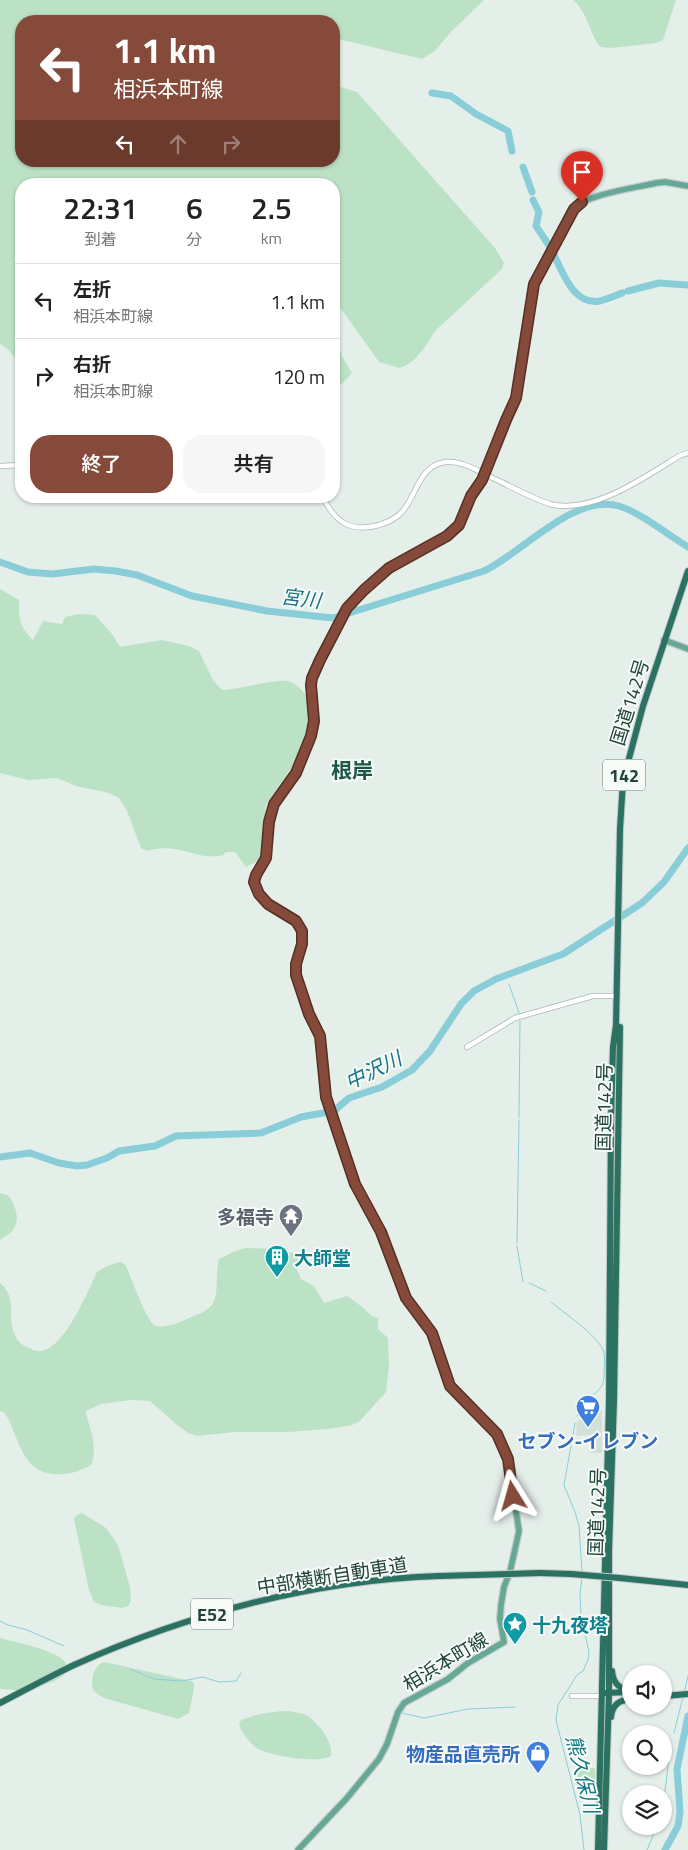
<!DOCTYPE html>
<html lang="ja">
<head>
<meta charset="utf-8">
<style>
	body { margin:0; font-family:"Titillium Web","Noto Sans JP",sans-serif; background:#f6f6f6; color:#222; height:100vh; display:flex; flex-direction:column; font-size:19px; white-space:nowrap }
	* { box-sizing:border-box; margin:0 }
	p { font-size:16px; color:#767676 }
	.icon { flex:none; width:28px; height:28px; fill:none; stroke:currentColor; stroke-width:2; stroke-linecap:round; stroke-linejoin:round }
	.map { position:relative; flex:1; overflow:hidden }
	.side { position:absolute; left:15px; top:178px; width:325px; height:325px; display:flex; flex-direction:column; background:#fff; border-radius:20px; box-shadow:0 1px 4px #0004 }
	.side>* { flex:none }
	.hud { position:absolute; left:15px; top:15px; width:325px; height:152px; border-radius:20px; box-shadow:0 1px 4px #0004; background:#854a39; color:#fff; overflow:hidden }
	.buttons { position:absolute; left:622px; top:1665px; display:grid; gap:10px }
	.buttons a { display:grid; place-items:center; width:50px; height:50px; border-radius:50%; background:#fff; box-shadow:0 1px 4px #0004; font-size:25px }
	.pin { position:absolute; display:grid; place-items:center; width:42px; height:42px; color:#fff; margin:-51px -21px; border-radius:50% 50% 50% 0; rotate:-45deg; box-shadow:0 0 5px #0007 }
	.pin .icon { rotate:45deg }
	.me { position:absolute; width:55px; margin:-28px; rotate:352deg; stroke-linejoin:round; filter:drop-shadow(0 0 4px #0008) }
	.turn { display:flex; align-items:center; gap:18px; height:105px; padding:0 15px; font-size:22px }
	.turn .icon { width:65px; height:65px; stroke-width:2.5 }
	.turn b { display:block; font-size:35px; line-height:42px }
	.lanes { display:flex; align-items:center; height:48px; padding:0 15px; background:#0003; justify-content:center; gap:25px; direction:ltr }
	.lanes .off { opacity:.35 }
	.eta { display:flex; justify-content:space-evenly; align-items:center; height:85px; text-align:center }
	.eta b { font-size:30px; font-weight:600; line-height:35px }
	.cta { display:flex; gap:10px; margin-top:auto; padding:10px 15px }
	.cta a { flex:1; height:58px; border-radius:20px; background:#854a39; color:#fff; font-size:20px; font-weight:600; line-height:58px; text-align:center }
	.cta a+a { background:#f6f6f6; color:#222 }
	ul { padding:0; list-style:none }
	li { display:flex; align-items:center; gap:15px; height:75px; padding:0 15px; border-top:1px solid #e0e0e0 }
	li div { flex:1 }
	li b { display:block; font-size:19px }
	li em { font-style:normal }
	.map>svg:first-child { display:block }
	.built { fill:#d3dfd9 }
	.green { fill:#bce2c6 }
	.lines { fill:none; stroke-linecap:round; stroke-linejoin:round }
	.stream { stroke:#89cdd8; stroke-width:1 }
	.river { stroke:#89cdd8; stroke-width:7 }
	.minor-casing { stroke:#a7b8b2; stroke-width:6 }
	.major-casing { stroke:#c1cac8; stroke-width:8 }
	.highway-casing { stroke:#c1cac8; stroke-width:8 }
	.minor { stroke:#fff; stroke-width:4.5 }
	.major { stroke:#66a896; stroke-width:5.5 }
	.highway { stroke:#2b7262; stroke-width:6 }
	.highway-bridge-casing { stroke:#c1cac8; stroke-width:8; stroke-linecap:butt }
	.highway-bridge { stroke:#2b7262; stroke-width:6 }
	.route-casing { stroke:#563025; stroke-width:12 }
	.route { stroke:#854a39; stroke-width:9 }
	.labels { text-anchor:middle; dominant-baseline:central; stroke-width:4; stroke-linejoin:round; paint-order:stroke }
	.shield { fill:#f6fbf8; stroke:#627a73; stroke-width:1 }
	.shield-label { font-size:18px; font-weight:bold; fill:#22433a }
	.street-label { font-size:19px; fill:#22433a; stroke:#f6fbf8 }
	.worship-label { font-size:19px; font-weight:bold; fill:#5b616d; stroke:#f6fbf8; text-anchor:end }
	.culture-label { font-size:19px; font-weight:bold; fill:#0d838f; stroke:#f6fbf8; text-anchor:start }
	.shop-label { font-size:19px; font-weight:bold; fill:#366cbe; stroke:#f6fbf8 }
	.water-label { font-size:20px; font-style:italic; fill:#167485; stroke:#f6fbf8 }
	.quarter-label { font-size:21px; font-weight:bold; fill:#1c5748; stroke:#f6fbf8 }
</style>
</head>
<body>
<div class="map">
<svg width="688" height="1850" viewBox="0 0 688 1850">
	<rect width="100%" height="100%" fill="#e5efea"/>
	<!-- built -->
	<path class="built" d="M602,1410V1453H591L590,1435L576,1436L577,1421Z"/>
	<!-- green -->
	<path class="green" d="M0,0H484L449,34L435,51L422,59L334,38V21H21V161H334V85L357,92L495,248L504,263L502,269L435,331L425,347L415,359L407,365L400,368L379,362L342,310L334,305V184H21V373C18,362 12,350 0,344Z
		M573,0H676L663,40L656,43L611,48L600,47C589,32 587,11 573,0Z
		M334,336H336L342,356L352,373L342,384L334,385Z
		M0,589L19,600C19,620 19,625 33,640L43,621L62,624L65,617L79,614L95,615L112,634L120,647L161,640L189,646L199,651L213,680L222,690C238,690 280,677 291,682C300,686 308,697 312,705L303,751L266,804L264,845L273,852L271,861L259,860L246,867L235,852H226L223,855C197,862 178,841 147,851L141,848L127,811L119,798L109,793L76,786L57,778L28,780L0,773Z
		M0,1193L9,1196C15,1206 21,1219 13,1230C10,1234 4,1237 0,1240Z
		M245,1248L279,1249L297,1254L299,1262L297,1270L301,1279L314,1286L324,1303L347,1296L361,1306L372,1316L378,1318V1329L388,1338L389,1365L386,1392L359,1422L352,1425L328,1429L289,1432H236L197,1436L188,1433L176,1424L150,1401L131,1400L101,1404L86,1411V1414C91,1430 98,1449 91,1465C78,1472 68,1475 54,1474C20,1472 19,1434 4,1412L0,1411V1283C18,1298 7,1316 14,1333C17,1341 22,1346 30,1348C33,1350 37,1352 41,1351C64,1349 88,1291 97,1272C104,1267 113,1263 122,1262L126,1266C131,1276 147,1324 156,1326C166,1328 181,1322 189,1318C198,1314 210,1311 214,1301C219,1288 215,1273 219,1259L233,1252Z
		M82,1513L106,1528L118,1545L130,1587L131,1601L128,1606L122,1608L101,1605L94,1602L89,1590L74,1519L77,1515Z
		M0,1638C14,1642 57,1650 65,1662C77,1681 27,1690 15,1690C10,1690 5,1689 0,1689Z
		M104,1662L191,1681L194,1683V1689L189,1713L178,1719L104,1698C101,1696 97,1694 94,1691C89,1682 94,1664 104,1662Z
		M289,1711C295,1712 301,1713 306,1715C317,1721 334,1742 331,1756C318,1764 272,1756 258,1749C249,1743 243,1734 239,1725L241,1720C257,1714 272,1711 289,1711Z
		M577,1768H595V1782H577Z"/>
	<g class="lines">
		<!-- stream -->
		<path class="stream" d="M506,975L507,977
			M509,984L519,1013
			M519,1117L520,1021
			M517,1243L519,1120
			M517,1246L523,1282
			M529,1283L546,1291
			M551,1302C565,1314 596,1334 603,1350C606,1358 604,1366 604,1374C604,1383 602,1388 594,1394
			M577,1416L590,1397
			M575,1423L564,1485L575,1512L579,1526L582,1573
			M582,1577L580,1594L581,1616L589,1652L588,1660L583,1671L577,1675L558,1705L556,1720L580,1815L584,1850
			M0,1621L8,1625L27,1630L64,1646
			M130,1669L154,1679L182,1681L203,1677L219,1682L236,1681L241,1673
			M684,1693L688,1676
			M402,1713L424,1718L468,1709L515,1707
			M674,1733L683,1697
			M664,1800L670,1749
			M647,1850L657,1826"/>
		<!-- river -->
		<path class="river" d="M432,93L451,96L476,114L508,131L512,151
			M523,167L532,192
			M533,200L539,212L536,226L550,247
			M553,253C563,272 573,306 600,301C607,299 615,296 622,293
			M628,291L659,283L687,285
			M0,562L28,572L52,574L94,569L116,571L137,575L192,596L267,611L333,618L484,571C521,554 574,493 619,506C641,513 668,535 688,547
			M0,1157L30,1153L59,1163L77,1166L87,1165L107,1158L119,1151L155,1146L176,1136L261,1133L301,1117L334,1111L349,1098L382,1087L412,1070L430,1051L461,1004L474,991L496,979L563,954L642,903L664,882L688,848
			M665,1850L678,1826L680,1812L677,1769L688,1716"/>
		<defs>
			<path id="minor" d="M0,466L21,465
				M322,496C335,522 350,533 379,525C388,522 396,519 402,512C417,496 418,466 445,462C462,460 479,472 495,479C512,487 531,498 550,504C592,515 645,477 679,456L688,453
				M467,1047L515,1018L593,996H617
				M572,1696H601"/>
			<path id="major" d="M664,640L688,649
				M298,1850L347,1798L379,1759L387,1744L398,1712L404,1703L448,1679L468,1663L504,1642L500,1619L501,1605L504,1587L510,1572L519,1531L508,1459L495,1432L455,1391L447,1380L432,1333L407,1298L381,1232L355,1184L326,1097L320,1036L309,1014L296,975L295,963L302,944V931L296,921L271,907L264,900L256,889L254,878L266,858L269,822L274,803L297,773L311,736L313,721L311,685L320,660L347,608L364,590L389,568L447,536L459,525L471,495L483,480L506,420L516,398L534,284L574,209C586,194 636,188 656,183L665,182L688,186"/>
			<path id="highway" d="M540,1573L571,1574
				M620,1578L688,1585
				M612,1671C613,1683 619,1689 631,1691
				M605,1693L628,1692
				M664,1696L688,1694
				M0,1703C25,1690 49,1677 74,1665C188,1614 314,1580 439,1576
				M611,1717C612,1705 619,1700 631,1699
				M598,1850L609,1402L611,1120L613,1047L616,1025L620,829L623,781L643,706L688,571
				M604,1850L609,1693V1551L614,1400L620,1027"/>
		</defs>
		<!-- minor casing -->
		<use href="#minor" class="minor-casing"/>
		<!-- major casing -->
		<use href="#major" class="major-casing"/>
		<!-- highway casing -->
		<use href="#highway" class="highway-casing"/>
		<!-- minor -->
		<use href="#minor" class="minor"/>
		<!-- major -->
		<use href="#major" class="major"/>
		<!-- highway -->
		<use href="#highway" class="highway"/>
		<defs>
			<path id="highway-bridge" d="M571,1574L620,1578
				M439,1576L540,1573"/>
		</defs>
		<!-- highway-bridge casing -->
		<use href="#highway-bridge" class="highway-bridge-casing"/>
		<!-- highway-bridge -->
		<use href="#highway-bridge" class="highway-bridge"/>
	</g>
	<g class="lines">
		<defs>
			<path id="route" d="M513,1496L508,1459L497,1434L450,1386L432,1333L406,1298L381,1232L355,1184L326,1097L320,1036L309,1014L296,975V964L302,944V931L296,921L268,904L259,894L254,882L256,875L266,858L269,822L274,804L296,773L311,736L314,721L311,685L312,678L320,660L347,608L364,590L389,568L447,536L459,525L471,496L482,480L506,420L516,398L534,284L574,209L582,202"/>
		</defs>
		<!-- route casing -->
		<use href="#route" class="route-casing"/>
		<!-- route -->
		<use href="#route" class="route"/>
	</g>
	<!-- icons -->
	<defs>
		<symbol id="temple-pin" viewBox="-11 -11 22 30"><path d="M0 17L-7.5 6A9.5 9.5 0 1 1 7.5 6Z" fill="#6b7280" stroke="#f6fbf8"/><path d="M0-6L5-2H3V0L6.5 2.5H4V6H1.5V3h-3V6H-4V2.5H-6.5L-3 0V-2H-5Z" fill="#fff"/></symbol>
		<symbol id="building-pin" viewBox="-11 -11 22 30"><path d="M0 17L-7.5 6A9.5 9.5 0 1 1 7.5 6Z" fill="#0f9aa8" stroke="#f6fbf8"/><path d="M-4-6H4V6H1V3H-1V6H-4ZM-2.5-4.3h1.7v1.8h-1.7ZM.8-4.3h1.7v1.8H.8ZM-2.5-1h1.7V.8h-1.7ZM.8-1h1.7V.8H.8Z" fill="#fff"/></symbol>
		<symbol id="supermarket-pin" viewBox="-11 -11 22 30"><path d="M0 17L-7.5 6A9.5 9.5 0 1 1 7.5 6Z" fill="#3f7fe0" stroke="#f6fbf8"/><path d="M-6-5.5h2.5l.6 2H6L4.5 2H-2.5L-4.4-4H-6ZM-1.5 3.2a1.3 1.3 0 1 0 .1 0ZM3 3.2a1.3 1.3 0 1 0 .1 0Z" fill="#fff"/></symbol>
		<symbol id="sight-pin" viewBox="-11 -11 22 30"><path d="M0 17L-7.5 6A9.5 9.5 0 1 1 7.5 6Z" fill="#0f9aa8" stroke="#f6fbf8"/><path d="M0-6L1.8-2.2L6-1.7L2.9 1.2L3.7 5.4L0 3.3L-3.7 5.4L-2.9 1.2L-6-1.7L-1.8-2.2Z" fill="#fff"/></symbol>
		<symbol id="shop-pin" viewBox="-11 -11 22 30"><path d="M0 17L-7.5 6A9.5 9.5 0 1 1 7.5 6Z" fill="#3f7fe0" stroke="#f6fbf8"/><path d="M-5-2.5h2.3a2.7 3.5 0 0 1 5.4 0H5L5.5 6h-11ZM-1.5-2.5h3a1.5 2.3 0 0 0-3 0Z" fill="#fff"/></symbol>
	</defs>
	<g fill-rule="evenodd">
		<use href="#temple-pin" x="277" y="1202" width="28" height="38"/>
		<use href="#building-pin" x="263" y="1243" width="28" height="38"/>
		<use href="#supermarket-pin" x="574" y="1393" width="28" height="38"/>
		<use href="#sight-pin" x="501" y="1610" width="28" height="38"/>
		<use href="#shop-pin" x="524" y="1739" width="28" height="38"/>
	</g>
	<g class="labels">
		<!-- shield labels -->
		<g class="shield">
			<rect x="603" y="759.5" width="42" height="31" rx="4"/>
			<rect x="191" y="1598.5" width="42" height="31" rx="4"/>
		</g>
		<g class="shield-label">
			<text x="624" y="775">142</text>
			<text x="212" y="1614">E52</text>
		</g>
		<!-- street labels -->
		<g class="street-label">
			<text transform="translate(629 702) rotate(-73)">国道142号</text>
			<text transform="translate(603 1107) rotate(-89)">国道142号</text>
			<text transform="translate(596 1512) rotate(-88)">国道142号</text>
			<text transform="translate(332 1575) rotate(-9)">中部横断自動車道</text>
			<text transform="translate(445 1661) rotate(-31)">相浜本町線</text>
		</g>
		<!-- worship labels -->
		<g class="worship-label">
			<text x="274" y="1216">多福寺</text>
		</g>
		<!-- culture labels -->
		<g class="culture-label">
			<text x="294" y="1257">大師堂</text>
			<text x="532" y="1624">十九夜塔</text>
		</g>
		<!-- shop labels -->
		<g class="shop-label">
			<text x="588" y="1440">セブン-イレブン</text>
			<text x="520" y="1753" text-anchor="end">物産品直売所</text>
		</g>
		<!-- water labels -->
		<g class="water-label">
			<text transform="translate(301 598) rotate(7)">宮川</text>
			<text transform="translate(373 1070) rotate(-26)">中沢川</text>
			<text transform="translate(583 1774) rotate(76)">熊久保川</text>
		</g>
		<!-- quarter labels -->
		<g class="quarter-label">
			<text x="352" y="770">根岸</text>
		</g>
	</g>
</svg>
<div class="buttons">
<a><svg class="icon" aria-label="sound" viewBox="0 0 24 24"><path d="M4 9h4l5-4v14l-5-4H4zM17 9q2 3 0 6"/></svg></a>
<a><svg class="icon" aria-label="search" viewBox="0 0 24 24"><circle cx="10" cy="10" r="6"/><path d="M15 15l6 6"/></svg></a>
<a><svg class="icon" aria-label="layers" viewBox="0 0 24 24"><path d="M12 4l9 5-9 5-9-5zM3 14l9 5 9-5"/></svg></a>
</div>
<div class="pin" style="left:582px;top:202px;background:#d93025"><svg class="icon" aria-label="arrive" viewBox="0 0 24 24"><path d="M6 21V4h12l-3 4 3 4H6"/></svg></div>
<svg class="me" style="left:513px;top:1496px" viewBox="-20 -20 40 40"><path d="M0-17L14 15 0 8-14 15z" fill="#854a39" stroke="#fff" stroke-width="4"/></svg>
<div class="hud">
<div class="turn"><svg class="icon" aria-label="left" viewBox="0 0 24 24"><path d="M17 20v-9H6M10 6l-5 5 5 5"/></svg><div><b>1.1 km</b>相浜本町線</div></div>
<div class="lanes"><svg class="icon" aria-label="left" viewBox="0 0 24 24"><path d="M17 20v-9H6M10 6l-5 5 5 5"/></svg><svg class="icon off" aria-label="ahead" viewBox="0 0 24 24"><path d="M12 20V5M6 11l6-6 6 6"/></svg><svg class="icon off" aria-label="right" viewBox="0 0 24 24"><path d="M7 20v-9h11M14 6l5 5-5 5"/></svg></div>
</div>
<section class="side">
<div class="eta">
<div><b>22:31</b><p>到着</p></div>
<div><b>6</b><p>分</p></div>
<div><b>2.5</b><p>km</p></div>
</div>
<ul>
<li><svg class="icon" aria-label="left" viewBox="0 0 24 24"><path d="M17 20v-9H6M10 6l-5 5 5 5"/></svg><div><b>左折</b><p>相浜本町線</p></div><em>1.1 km</em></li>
<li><svg class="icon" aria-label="right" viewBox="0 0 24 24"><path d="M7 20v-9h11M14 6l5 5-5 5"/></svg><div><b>右折</b><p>相浜本町線</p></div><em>120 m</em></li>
</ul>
<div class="cta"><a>終了</a><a>共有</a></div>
</section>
</div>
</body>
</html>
